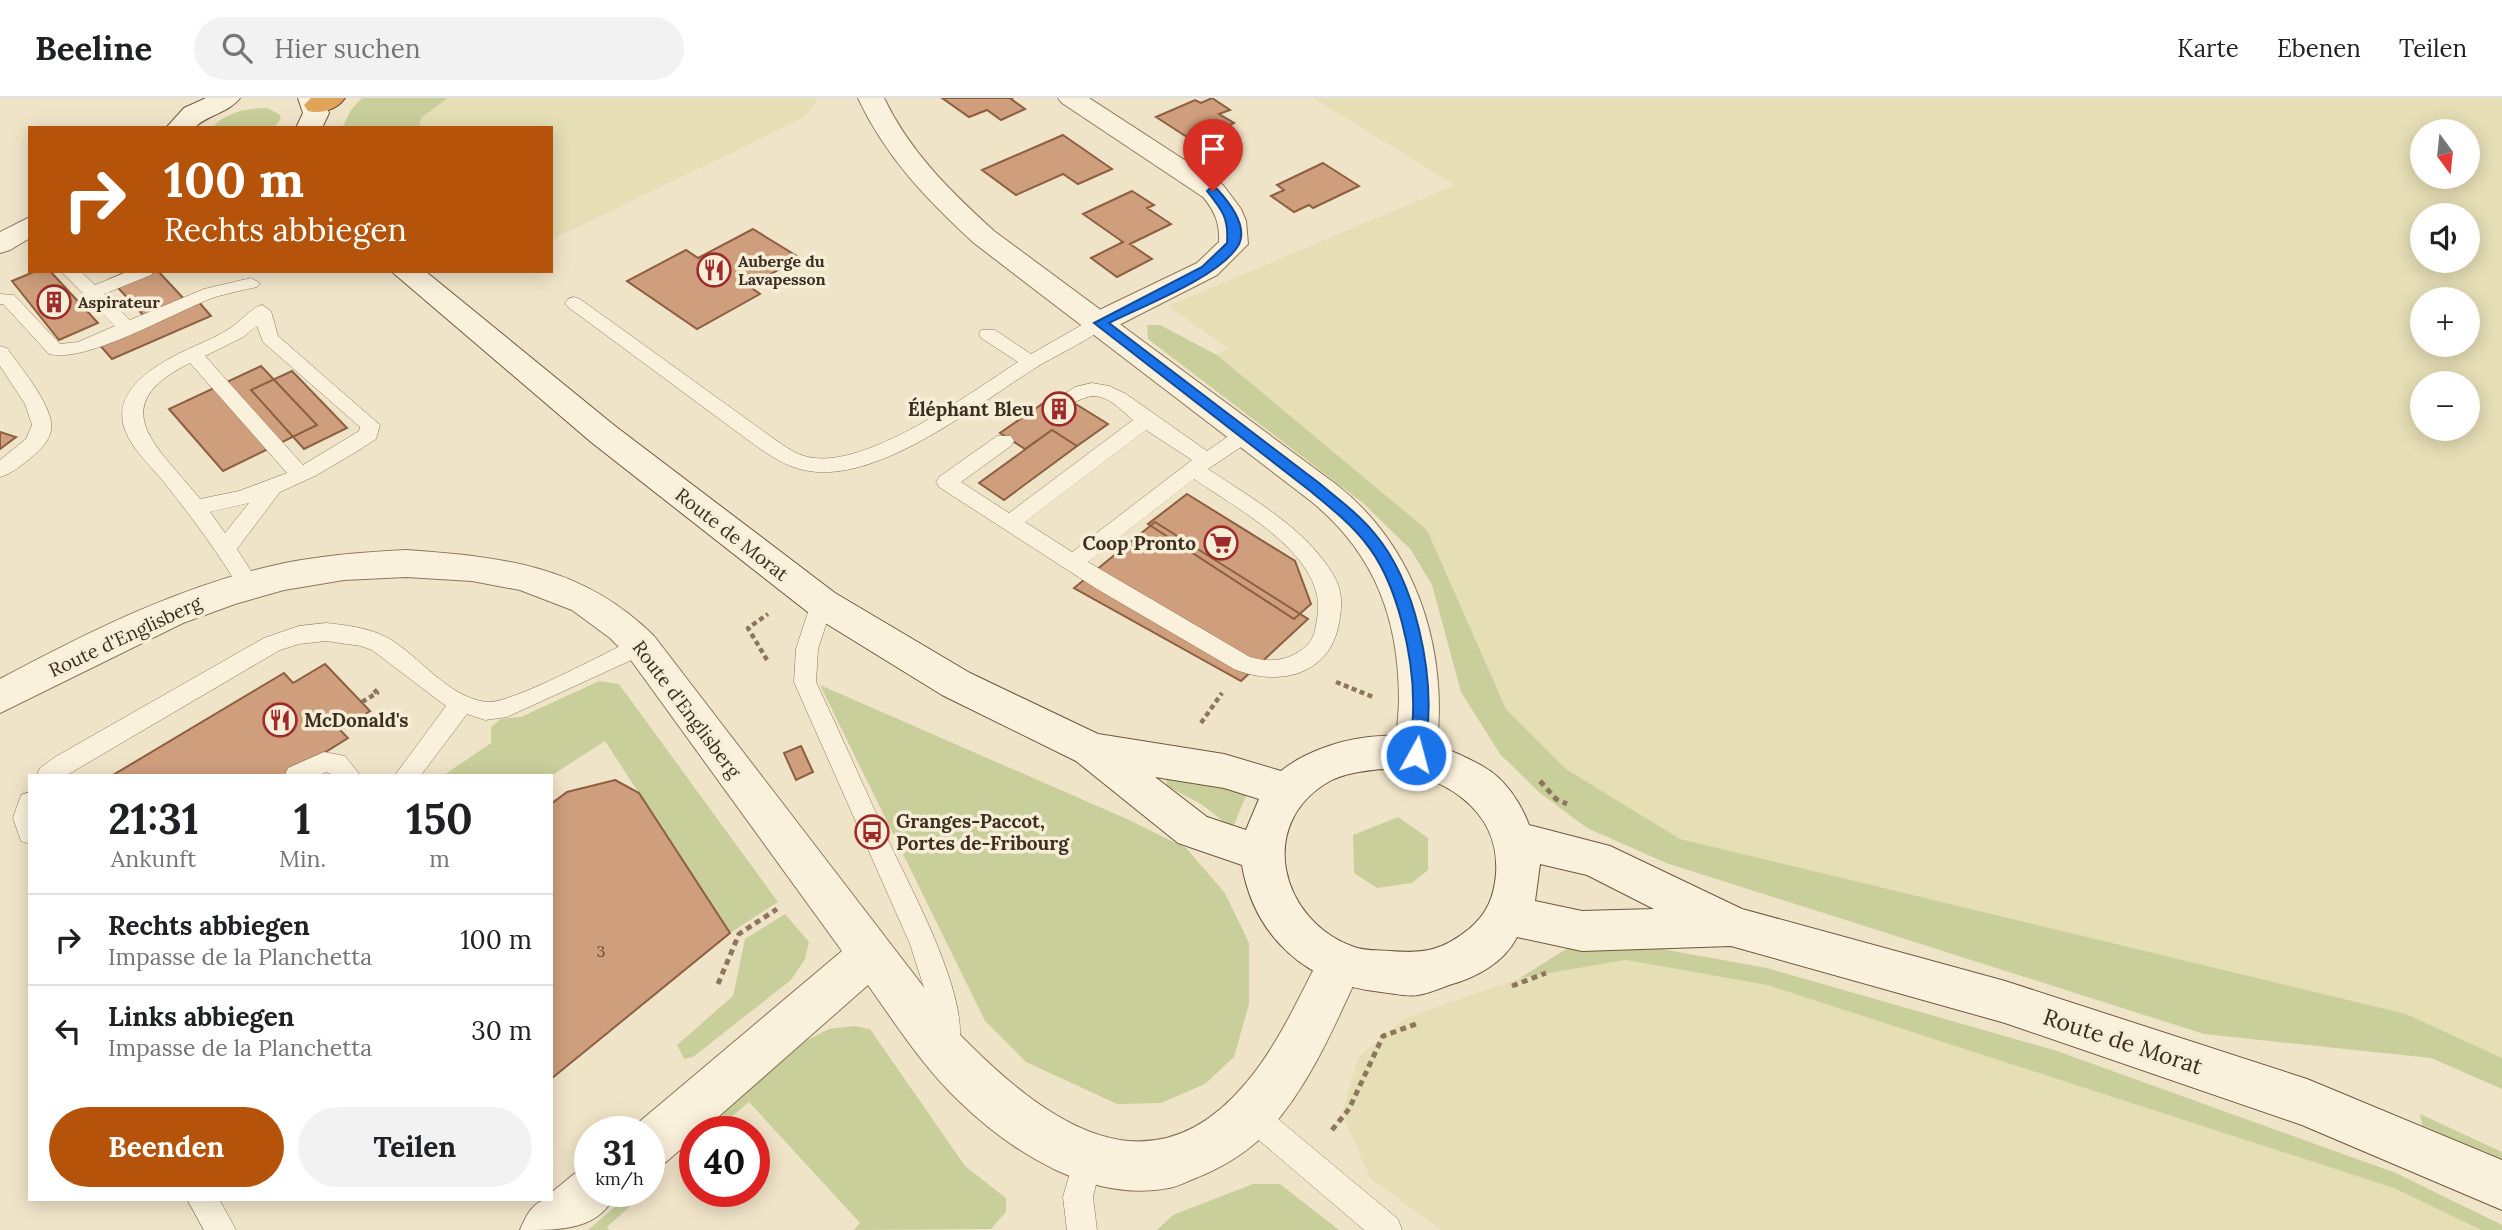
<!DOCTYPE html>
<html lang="de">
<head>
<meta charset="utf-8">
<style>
	body { margin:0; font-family:Lora,serif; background:#f2f2f2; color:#202124; height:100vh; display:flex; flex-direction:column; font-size:26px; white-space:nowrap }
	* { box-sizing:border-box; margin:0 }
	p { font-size:23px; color:#757577 }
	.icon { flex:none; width:38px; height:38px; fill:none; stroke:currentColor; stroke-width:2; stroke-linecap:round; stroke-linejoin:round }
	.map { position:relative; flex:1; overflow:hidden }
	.sheet { position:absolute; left:28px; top:676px; width:525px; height:427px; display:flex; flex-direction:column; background:#fff; border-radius:0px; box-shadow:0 4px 18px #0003 }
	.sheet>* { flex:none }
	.hud { position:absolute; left:28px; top:28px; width:525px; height:147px; border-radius:0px; box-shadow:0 4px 18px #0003; background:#b45309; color:#fff; overflow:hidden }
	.needle { width:46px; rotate:165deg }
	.controls { position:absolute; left:2410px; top:21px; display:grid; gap:14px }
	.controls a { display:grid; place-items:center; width:70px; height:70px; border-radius:50%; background:#fff; box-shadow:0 4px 18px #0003; font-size:35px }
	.speed { position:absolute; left:574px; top:1018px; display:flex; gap:14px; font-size:35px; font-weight:700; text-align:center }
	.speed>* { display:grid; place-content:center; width:91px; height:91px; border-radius:50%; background:#fff; box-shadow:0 4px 18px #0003; line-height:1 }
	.speed small { font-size:18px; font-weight:400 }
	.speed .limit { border:10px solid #d22; background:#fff; color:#111 }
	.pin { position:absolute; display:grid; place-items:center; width:60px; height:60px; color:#fff; margin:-72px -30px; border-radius:50% 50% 50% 0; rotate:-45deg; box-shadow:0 0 7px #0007 }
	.pin .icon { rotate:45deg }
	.me { position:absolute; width:77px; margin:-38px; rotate:7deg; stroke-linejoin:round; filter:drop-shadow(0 0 5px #0008) }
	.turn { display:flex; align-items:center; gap:24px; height:147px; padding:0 21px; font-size:32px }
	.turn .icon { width:91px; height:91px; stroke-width:2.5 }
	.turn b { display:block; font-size:49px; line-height:60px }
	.eta { display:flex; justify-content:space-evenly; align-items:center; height:119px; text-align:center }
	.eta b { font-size:42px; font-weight:800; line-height:49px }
	.primary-button { display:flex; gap:14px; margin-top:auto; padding:14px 21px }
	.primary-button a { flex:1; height:80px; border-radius:42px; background:#b45309; color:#fff; font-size:28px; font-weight:800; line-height:80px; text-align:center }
	.primary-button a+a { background:#f2f2f2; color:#202124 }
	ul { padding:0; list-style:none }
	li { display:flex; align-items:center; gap:21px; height:91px; padding:0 21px; border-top:2px solid #e0e0e0 }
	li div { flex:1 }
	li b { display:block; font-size:26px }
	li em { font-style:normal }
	header { display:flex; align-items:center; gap:42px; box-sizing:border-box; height:98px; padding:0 35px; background:#fff; border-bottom:2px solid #e0e0e0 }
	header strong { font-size:33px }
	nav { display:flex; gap:38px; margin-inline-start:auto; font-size:24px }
	.search { width:490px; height:63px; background:#f2f2f2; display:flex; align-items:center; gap:18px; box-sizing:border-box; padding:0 24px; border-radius:38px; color:#757577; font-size:26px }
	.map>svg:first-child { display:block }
	.farmland { fill:#e6deb5; fill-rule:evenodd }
	.green { fill:#c9cf9b }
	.building { fill:#cf9f7d; stroke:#8d5f41; stroke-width:2 }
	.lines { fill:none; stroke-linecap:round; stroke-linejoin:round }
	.service-casing { stroke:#8d765c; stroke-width:1 }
	.minor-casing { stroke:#8d765c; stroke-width:2 }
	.tertiary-casing { stroke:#8d765c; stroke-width:2 }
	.secondary-casing { stroke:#6f573f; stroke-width:2 }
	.motorway-casing { stroke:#5b4430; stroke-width:2 }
	.path-far1 { stroke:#8d765c; stroke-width:4.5; stroke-dasharray:5 3.5; stroke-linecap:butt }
	.path { stroke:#8d765c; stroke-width:5; stroke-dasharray:6 4.5; stroke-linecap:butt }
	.service { fill:#faf1dc; fill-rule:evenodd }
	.minor { fill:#faf1dc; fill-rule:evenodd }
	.tertiary { fill:#faf1dc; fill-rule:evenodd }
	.secondary { fill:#faf1dc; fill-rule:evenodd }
	.motorway { fill:#e0a458; fill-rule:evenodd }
	.route { fill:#1a73e8; stroke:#114b97; stroke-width:2 }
	.labels { text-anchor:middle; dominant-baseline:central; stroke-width:7; stroke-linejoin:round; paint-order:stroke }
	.far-poi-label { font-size:16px; font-weight:bold; fill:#3d2e20; stroke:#f7eed8; text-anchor:start }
	.number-label { font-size:16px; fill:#624a37 }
	.poi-label { font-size:19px; font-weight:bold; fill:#3d2e20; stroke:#f7eed8; text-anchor:end }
	.street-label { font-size:19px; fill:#3d2e20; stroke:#f7eed8 }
	.near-street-label { font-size:23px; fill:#3d2e20; stroke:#f7eed8 }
</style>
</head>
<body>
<header>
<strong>Beeline</strong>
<div class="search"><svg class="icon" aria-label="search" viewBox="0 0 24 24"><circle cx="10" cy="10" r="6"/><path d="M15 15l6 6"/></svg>Hier suchen</div>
<nav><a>Karte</a><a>Ebenen</a><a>Teilen</a></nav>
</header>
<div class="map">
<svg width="2502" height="1132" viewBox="0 0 2502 1132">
	<rect width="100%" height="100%" fill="#f0e4c8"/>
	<!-- farmland -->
	<path class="farmland" d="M448,0H817L816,5L803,20L551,142V30H419L421,20Z
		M1313,0H2502V960L2406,916L1680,741L1566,671L1506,611L1427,432L1217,257L1228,250L1168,208L1455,87ZM2422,33H2468V79H2422ZM2422,117H2468V163H2422ZM2422,201H2468V247H2422ZM2422,285H2468V331H2422Z
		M1626,862L1767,887L2394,1090L2481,1132H1441L1370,1080L1342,1015L1358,960L1405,920L1520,880Z"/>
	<!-- green -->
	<path class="green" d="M362,0H448L421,20L419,30H342L351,12Z
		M267,10L279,16L281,20L274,30H212C225,14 247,10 267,10Z
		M1147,227H1160L1217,257L1427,432L1506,611L1566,671L1680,741L2406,916L2502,960V991L2431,960L2204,936L1666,765L1587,730L1540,695L1500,656L1461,594L1432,487L1411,452L1363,405L1148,241Z
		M599,583L619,586L778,804L730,835L605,643L551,678L444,677L491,645V629L501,621L521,619Z
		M820,587L1127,721L1186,750L1225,795L1249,845V906L1234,959L1205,986L1161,1005L1117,1006L1026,964L985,923Z
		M1173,677L1249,691L1234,727H1228L1201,706L1167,688L1166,681Z
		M1398,719L1428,740V772L1412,785L1377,790L1354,775L1353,737Z
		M785,816L809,844L805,861L791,882L693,959L684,961L677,947L733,898L745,841Z
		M1629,845L1767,870L2057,953L2396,1075L2502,1127V1132H2481L2394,1090L1767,887L1626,862L1520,880L1566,851Z
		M855,928L870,931L965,1068L1006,1100V1114L991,1131L854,1132L860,1125L749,1004L713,1034H709L710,1024L800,946L829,931Z
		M2420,1016L2502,1054V1065L2422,1027Z
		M1253,1086H1280L1339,1132H1157L1173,1117Z
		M632,1094H646L607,1129L609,1132H588Z"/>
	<!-- building -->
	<path class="building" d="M942,0H1013L1011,1L1025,11L1001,22L987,12L969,19Z
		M1212,0L1230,12L1219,16L1234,25L1226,29L1236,35L1210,47L1200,41L1193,43L1156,19L1195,2L1201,5Z
		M1063,37L1112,71L1078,86L1063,76L1016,97L982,72Z
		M1323,65L1359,88L1313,110L1309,107L1294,114L1271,98L1284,92L1277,87Z
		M1132,93L1154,107L1147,110L1171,126L1130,146L1152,161L1117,179L1091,160L1123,144L1083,116Z
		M753,131L800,160L749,188L760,196L697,231L627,183L686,152L698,160Z
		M36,173H50L98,225L59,242L12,183Z
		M129,173H158L184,201L144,218L110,181Z
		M197,202L211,218L112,261L98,245Z
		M261,268L317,327L223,373L169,311Z
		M292,273L347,330L304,351L251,292Z
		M1058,295L1108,326L1077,348L1052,332L1025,351L1000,335Z
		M1052,332L1077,348L1004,402L979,385Z
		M0,334L16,339L0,351Z
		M1187,396L1295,463L1311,506L1294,521L1148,426Z
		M1155,424L1308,521L1241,583L1074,490Z
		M325,566L370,613L340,632L348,640L289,677H113L284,575L293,585Z
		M801,648L813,674L796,682L784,655Z
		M615,682L639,695L730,835L551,981V706L567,694Z"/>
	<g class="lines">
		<defs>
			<path id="service" d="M61,173H80L95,187L129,173H154L151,177L104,196L130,222L204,191L251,180L260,185L257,189C243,192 229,195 215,199C176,213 87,266 49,256L3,206H0V196L14,197L60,246L78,244L115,228Z
				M574,199L580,201L766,335C779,344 793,356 808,359C866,372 970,295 1018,264L981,240L979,236L981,232H995L1031,256L1094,220H1106L1109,224C1099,238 1054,258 1037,269C979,305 880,385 809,373C787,370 769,357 752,345L568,209L565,205L568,201Z
				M262,207L271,213L278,238L380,327L376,341L356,354L315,378L280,394L237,451L260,487L257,493L249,495L241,493C219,456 193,421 167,388C153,370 133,353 125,332C108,285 173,258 204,244C213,240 223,235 232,229C242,222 251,210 262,207ZM257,228L263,244L360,329L359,333L303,367L205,258L243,239ZM190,265L287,375L239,393L200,401C159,349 101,309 190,265ZM249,405L225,435L210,414Z
				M0,248L7,250C19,268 55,309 51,332C50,342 40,352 33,358C23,366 12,376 0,379V362L26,341L32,327L25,306L0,268Z
				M1092,285L1109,288L1126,296L1207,353L1239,331H1253L1256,336L1253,341L1208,371C1254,402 1306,430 1334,478C1343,494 1342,508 1339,525C1330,578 1278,589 1234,571L1097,491L939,389L936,384L939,379L997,338H1011L1014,343L1011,348L961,384L1009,415L1133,322C1120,311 1103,292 1085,300C1076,303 1072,306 1063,303L1060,299L1075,289ZM1146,332L1192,362L1072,454L1025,424ZM1194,381C1237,411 1330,459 1317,521C1315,532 1315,541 1305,549C1289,563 1269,565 1250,559L1088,464Z
				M822,497L830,499L833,505L818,551L816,584C841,637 865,691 889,744C911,792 977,909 956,958L946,962L936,958L932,949L933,927L928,902L910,846L794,584L796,551L811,505L814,499Z
				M326,525C346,527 370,530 388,540C421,559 446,598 486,604C510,607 606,554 633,542L641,539L649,542L652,548L649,554L507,619L485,622L467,616L421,677H395L446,608L372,552L361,548L326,543L299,546L280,552L67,677H37L40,670L55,659L264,540L299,528Z
				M324,654L345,658L360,677H333L326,674L320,677H285L288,670Z
				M30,694V746L21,743L13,720L21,697Z
				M1250,1002L1260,1006L1398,1121L1402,1132H1364L1240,1026L1236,1016L1240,1006Z
				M1087,1046L1097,1051L1102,1061L1093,1099L1097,1132H1067L1063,1099L1077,1051Z
				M187,1101H219L236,1132H204Z"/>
			<path id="minor" d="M1058,0H1089L1223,87L1241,111L1246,123L1248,146L1217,177L1111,231L1100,234L1089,231L1085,224L1089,217L1197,165L1219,144C1220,126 1215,113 1203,99L1062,5Z
				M30,119V140L10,152L0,155V134Z
				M406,452C503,459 582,467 654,538L962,939C1044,1022 1149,1101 1246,985C1279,946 1300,897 1324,851L1340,845L1356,851L1363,866C1337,922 1311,986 1269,1032C1250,1052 1228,1066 1203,1077C1192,1081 1180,1088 1169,1090C1092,1105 1013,1055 960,1004C924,970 897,928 868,887L701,1034H695V1039L666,1064L649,1071V1034H630L632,1030L842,853L628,558L610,540L572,512L520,492L472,483L406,479L344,482L284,492L235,506L183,525L0,615V581C90,533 184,486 285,465C325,457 365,454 406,452Z
				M590,1070V1094H617C599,1132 564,1132 520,1132C526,1118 534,1101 551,1101V1095L574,1076Z"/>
			<path id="tertiary" d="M858,0H884C910,54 950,93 994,133L1337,387C1406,442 1439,524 1439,612C1438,632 1439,652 1430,670L1416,675L1402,670C1392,650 1399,624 1399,602C1399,521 1375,456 1312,404L974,145C927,102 885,58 858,0Z"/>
			<path id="secondary" d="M206,0H240C230,14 207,17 194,30H166L184,10Z
				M298,0H324L329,15L322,30H296L303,15Z
				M391,173H425L615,328L835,495L970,575L1098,636L1224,656L1281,673C1307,652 1348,639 1382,638C1413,636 1456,653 1484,669C1504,680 1521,705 1529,727L1610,748L1742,811L2005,883L2307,981L2502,1062V1112L2302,1027L2005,925L1731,848L1582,853L1517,839C1504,865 1475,880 1449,887C1439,891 1429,895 1418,897C1407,899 1392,895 1381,894C1308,887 1254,839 1242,767L1178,745L1076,663L942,597L809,515L591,344ZM1381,671C1439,675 1501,709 1496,776C1494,799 1487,816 1469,831C1443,852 1424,856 1391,853C1379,852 1365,853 1354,849C1280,823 1255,725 1330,683C1345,675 1364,673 1381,671ZM1155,679L1224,690L1259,701L1246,732L1207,719ZM1540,766L1587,777L1654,811L1582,813L1535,803Z"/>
			<path id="motorway" d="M311,0H345C337,12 321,16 308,13L304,7Z"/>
		</defs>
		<!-- service casing -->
		<use href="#service" class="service-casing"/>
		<!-- minor casing -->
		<use href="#minor" class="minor-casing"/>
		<!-- tertiary casing -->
		<use href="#tertiary" class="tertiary-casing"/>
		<!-- secondary casing -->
		<use href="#secondary" class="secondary-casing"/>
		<!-- motorway casing -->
		<use href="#motorway" class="motorway-casing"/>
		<!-- path-far1 -->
		<path class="path-far1" d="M767,562L748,530L768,516
			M1336,584L1373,599
			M362,604L377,595L373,590
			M1201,625L1222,595"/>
		<!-- path -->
		<path class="path" d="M1540,683L1556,701L1567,706
			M718,886L739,836L777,811
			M1512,888L1546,875
			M1332,1032L1349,1011L1383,938L1416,926"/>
		<!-- service -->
		<use href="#service" class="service"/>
		<!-- minor -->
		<use href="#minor" class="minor"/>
		<!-- tertiary -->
		<use href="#tertiary" class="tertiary"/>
		<!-- secondary -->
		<use href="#secondary" class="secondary"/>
		<!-- motorway -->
		<use href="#motorway" class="motorway"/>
	</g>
	<!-- route -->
	<path class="route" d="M1209,91H1217C1229,104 1249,129 1238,148C1219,179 1143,208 1109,225L1319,385C1338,401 1359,416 1375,436C1416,485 1434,574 1427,636C1426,645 1426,654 1422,662H1410L1408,657C1409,644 1413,629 1413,615C1415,563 1398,483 1364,443C1348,423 1328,408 1309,392L1094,225L1202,169L1227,145C1229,120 1222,112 1207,93Z"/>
	<!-- icons -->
	<defs>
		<symbol id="restaurant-ring" viewBox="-11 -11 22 22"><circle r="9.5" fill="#f7eed8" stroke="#9e2a2b" stroke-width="1.5"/><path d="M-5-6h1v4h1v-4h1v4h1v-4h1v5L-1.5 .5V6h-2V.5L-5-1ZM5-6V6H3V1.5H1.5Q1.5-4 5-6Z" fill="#9e2a2b"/></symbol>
		<symbol id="building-ring" viewBox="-11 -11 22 22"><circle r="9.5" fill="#f7eed8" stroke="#9e2a2b" stroke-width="1.5"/><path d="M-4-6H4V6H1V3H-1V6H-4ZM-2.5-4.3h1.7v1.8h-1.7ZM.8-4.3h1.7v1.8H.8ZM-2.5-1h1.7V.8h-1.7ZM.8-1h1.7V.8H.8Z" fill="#9e2a2b"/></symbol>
		<symbol id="supermarket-ring" viewBox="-11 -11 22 22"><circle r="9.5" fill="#f7eed8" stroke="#9e2a2b" stroke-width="1.5"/><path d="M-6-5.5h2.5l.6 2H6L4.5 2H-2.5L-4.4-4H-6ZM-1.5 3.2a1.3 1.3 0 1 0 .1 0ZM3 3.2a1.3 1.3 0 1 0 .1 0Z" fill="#9e2a2b"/></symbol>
		<symbol id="bus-ring" viewBox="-11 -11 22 22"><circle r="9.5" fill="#f7eed8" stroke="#9e2a2b" stroke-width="1.5"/><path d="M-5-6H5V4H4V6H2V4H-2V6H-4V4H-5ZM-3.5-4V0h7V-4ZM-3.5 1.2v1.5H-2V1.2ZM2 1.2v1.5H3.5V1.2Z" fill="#9e2a2b"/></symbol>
	</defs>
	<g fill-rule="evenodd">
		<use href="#restaurant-ring" x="695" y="153" width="38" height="38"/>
		<use href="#building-ring" x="35" y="185" width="38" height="38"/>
		<use href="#building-ring" x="1040" y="292" width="38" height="38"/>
		<use href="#supermarket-ring" x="1202" y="426" width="38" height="38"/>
		<use href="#restaurant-ring" x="261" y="603" width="38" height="38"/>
		<use href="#bus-ring" x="853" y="715" width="38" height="38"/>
	</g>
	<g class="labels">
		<!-- far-poi labels -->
		<g class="far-poi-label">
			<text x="738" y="163">Auberge du<tspan x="738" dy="18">Lavapesson</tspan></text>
			<text x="78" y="204">Aspirateur</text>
		</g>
		<!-- number labels -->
		<g class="number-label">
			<text x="601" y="853">3</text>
		</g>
		<!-- poi labels -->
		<g class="poi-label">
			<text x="1034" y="311">Éléphant Bleu</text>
			<text x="1196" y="445">Coop Pronto</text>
			<text x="304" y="622" text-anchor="start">McDonald's</text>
			<text x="896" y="723" text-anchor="start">Granges-Paccot,<tspan x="896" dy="22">Portes de-Fribourg</tspan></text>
		</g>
		<!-- street labels -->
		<g class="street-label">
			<text transform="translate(732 436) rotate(38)">Route de Morat</text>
			<text transform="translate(125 538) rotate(-25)">Route d'Englisberg</text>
			<text transform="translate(687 611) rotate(53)">Route d'Englisberg</text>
		</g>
		<!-- near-street labels -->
		<g class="near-street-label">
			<text transform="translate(2123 943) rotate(18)">Route de Morat</text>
		</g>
	</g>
</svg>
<div class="controls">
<a><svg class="needle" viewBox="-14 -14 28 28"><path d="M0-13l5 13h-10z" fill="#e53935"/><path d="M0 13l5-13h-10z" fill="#757577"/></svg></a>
<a><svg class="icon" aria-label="sound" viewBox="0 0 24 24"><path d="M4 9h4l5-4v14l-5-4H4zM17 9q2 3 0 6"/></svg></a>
<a>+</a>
<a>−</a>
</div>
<div class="speed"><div>31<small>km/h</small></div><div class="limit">40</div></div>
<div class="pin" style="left:1213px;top:93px;background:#d93025"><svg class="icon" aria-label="arrive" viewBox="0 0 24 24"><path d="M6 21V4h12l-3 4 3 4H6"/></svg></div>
<svg class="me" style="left:1416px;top:657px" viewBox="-20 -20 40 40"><circle r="17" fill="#1a73e8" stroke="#fff" stroke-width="3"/><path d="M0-11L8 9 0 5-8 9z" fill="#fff"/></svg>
<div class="hud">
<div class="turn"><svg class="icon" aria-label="right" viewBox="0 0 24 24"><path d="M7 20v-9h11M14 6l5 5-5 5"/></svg><div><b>100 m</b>Rechts abbiegen</div></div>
</div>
<section class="sheet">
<div class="eta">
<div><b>21:31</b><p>Ankunft</p></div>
<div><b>1</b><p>Min.</p></div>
<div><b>150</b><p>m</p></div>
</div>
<ul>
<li><svg class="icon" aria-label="right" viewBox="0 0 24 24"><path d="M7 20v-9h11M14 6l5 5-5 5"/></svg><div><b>Rechts abbiegen</b><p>Impasse de la Planchetta</p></div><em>100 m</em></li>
<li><svg class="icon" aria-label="left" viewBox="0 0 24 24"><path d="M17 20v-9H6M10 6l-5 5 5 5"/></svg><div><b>Links abbiegen</b><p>Impasse de la Planchetta</p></div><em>30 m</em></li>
</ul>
<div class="primary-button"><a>Beenden</a><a>Teilen</a></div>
</section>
</div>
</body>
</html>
